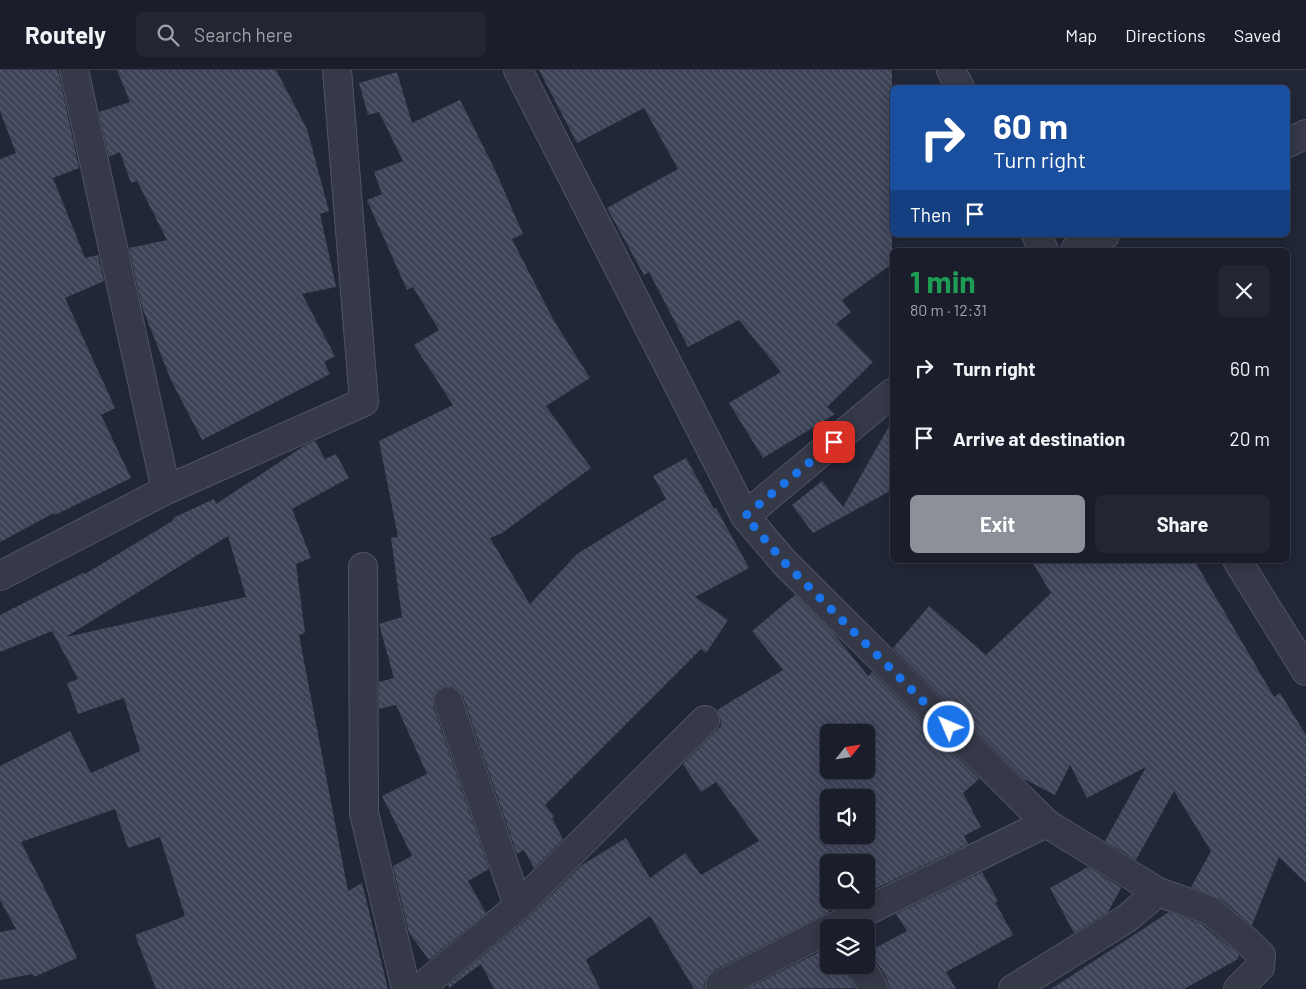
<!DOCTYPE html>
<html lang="en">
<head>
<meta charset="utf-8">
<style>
	body { margin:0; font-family:Barlow,sans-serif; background:#232632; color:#f1f3f6; height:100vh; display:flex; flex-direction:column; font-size:19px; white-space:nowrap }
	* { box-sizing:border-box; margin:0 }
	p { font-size:16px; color:#9fa2a8 }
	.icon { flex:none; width:28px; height:28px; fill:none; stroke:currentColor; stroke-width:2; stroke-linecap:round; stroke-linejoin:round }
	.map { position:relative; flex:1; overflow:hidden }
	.sheet { position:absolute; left:890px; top:178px; width:400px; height:315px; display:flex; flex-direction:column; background:#1a1d2a; border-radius:8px; box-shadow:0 2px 12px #0003,0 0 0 1px #383b47 }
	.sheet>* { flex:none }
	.hud { position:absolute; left:890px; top:15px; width:400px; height:152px; border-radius:8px; box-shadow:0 2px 12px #0003,0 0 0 1px #383b47; background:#1a4fa0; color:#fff; overflow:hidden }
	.needle { width:32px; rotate:60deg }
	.fabs { position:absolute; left:820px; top:654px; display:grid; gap:10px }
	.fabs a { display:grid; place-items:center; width:55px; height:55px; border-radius:8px; background:#1a1d2a; box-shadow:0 2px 12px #0003,0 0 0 1px #383b47; font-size:25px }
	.pin { position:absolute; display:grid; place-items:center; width:42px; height:42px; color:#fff; margin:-21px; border-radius:10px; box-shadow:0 2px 8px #0006 }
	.me { position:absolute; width:55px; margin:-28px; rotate:315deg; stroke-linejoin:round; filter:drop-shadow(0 0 4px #0008) }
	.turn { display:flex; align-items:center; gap:18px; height:105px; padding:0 20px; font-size:22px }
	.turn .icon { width:65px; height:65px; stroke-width:2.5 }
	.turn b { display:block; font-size:35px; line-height:42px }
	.then { display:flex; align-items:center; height:48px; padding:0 20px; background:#0003; gap:10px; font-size:19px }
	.round { display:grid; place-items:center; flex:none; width:52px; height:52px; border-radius:8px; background:#232632 }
	.overview { display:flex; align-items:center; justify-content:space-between; height:85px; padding:0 20px }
	h1 { font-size:30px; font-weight:700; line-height:38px; color:#1e9e55 }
	.action { display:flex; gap:10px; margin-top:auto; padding:10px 20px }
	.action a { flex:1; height:58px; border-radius:8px; background:#8c9099; color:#fff; font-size:20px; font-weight:700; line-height:58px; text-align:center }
	.action a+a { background:#232632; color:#f1f3f6 }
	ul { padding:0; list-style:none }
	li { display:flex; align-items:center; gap:15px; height:70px; padding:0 20px }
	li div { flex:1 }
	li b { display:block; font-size:19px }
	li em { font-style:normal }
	header { display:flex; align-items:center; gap:30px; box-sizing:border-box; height:70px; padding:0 25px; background:#1a1d2a; border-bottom:1px solid #383b47 }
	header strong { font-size:24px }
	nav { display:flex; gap:28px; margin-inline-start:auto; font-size:18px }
	.search { width:350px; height:45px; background:#232632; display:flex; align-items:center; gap:12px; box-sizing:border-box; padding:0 18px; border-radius:8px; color:#9fa2a8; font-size:19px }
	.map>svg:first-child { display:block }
	.building { fill:url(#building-back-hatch); fill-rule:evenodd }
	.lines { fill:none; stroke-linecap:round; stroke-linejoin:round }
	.minor-casing { stroke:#505463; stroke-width:30 }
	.minor { stroke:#353948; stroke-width:28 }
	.route { stroke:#1a73e8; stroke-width:9; stroke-dasharray:0 16.2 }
</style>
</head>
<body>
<header>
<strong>Routely</strong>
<div class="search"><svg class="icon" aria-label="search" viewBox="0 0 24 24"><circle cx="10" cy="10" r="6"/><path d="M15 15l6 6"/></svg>Search here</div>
<nav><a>Map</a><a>Directions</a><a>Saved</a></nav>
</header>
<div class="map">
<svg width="1306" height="919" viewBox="0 0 1306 919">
	<defs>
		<pattern id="building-back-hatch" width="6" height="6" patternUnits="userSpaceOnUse" patternTransform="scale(1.25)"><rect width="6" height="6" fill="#3e4458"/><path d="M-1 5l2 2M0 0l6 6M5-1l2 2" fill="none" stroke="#575d6e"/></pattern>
	</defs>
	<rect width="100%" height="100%" fill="#222738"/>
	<!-- building -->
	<path class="building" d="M0,0H57L59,5L79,98L53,108L85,188L98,185L104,211L65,228L115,338L101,345L131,408L55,445L54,443L0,472V89L16,83L0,41Z
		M117,0H276L307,59L329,141L320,144L336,217L302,224L335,286L324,292L330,304L202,370L171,310L142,237L129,178L167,170L137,111L131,113L120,82L109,87L99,42L130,32Z
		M539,0H892V194L842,230L851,242L836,254L873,292L827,337L835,344L763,388L729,333L781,302L739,250L688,277L649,202L644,205L607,138L678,99L644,38L577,73Z
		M397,2L412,53L460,30L495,100L523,164L512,169L554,251L590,308L546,336L591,398L502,463L490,468L530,534L577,484L666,429L653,406L686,388L714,439L716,438L749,498L695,527L728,550L706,583L701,579L545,735L554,746L552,748L563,769L534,798L524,780L517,784L463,626L458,619L451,616H443L436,621L433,628V636L489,799L468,811L486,843L429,890L409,863L393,796L412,786L382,726L427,704L396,635L379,639V612L394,608L379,554L402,547L391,468L398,467L379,371L453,335L414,275L439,260L413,217L407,220L367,130L382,124L374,102L403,91L379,42L368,45L359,13Z
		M892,351V420L813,463L792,435L822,411L843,437Z
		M315,371L325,389L336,384L349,408L292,439L311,488L296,494L305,563L299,565L348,821L362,813L388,919H156L135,865L185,846L160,767L128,778L115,739L21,772L54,837L77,888L34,907L33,904L0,910V862L16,859L0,830V696L70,661L91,703L140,681L124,628L78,644L67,613L78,609L52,561L0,582V545L83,503L85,504L174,450L173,448L214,429L216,434L304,376ZM228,466L246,527L66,567Z
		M1031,490H1194L1274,627L1280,623L1306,665V813L1279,787L1252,855L1219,828L1191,817L1211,781L1174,721L1136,790L1105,771L1146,697L1087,728L1070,695L1055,725L1024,709L893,578L929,536L986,585L1051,523Z
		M795,525L834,564L868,606L872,602L979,709L963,723L981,757L964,766L968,774L877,818L866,803V792H829V842L713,901L707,907L704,914L705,919H694L650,846L586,890L600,919H494L481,894L449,918L448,915L528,848L582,795L626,768L650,808L685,783L701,805L759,771L716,712L701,722L683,694L721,656L720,646L717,640L783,600L752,561ZM829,662H866V700H829ZM829,728H866V765H829Z
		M1088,797L1121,818L1108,842L1074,863L1050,818Z
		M982,802L998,831L995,832L1013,865L946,902L956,919H890L888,911L874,887L868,882L907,861L896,844Z
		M1169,842L1201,854L1237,883L1239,885L1238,889L1184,919H1051Z
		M829,877V903L844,895L846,903L856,918L746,919Z"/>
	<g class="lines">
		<defs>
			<path id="minor" d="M74,0L166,420
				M518,0L745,446L784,492L1046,753L1158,822L1209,840L1247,871L1261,885L1260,897L1238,919
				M951,0L960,18
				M1288,73L1306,64
				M1036,165L1044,180
				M1075,180L1105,165
				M745,446L892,323
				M1237,490L1306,601
				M363,497L364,743L406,919
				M0,506L166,420L364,332L337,0
				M448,631L518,836
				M832,858L1046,753
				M860,895L874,919
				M720,915L829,859
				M419,919L518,836L705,650
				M1013,919L1126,849L1158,822"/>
		</defs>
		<!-- minor casing -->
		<use href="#minor" class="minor-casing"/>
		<!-- minor -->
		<use href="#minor" class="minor"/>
	</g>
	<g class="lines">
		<!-- route -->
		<path class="route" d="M834,372L745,446L784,492L949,657"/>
	</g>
</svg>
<div class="fabs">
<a><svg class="needle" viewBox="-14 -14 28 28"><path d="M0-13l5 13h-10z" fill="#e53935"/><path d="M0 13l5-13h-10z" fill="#9fa2a8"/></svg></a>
<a><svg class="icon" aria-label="sound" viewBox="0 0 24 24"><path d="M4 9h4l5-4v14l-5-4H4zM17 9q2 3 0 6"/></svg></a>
<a><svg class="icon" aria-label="search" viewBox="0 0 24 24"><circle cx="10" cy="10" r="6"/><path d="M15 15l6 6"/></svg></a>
<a><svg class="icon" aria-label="layers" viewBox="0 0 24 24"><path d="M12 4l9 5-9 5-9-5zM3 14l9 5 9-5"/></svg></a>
</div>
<div class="pin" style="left:834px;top:372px;background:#d93025"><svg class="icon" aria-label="arrive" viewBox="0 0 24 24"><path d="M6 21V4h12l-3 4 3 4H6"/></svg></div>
<svg class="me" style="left:949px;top:657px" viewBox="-20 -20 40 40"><circle r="17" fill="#1a73e8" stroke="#fff" stroke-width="3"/><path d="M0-11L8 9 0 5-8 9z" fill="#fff"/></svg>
<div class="hud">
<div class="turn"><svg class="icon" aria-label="right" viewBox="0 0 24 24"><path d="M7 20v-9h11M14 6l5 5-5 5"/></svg><div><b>60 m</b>Turn right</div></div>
<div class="then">Then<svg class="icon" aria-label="arrive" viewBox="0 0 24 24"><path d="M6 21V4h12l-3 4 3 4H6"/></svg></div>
</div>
<section class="sheet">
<div class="overview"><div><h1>1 min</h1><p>80 m · 12:31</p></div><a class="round"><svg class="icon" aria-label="close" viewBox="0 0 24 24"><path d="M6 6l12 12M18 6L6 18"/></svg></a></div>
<ul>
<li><svg class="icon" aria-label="right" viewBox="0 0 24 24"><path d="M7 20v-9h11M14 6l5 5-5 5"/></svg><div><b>Turn right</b></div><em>60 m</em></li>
<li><svg class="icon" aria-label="arrive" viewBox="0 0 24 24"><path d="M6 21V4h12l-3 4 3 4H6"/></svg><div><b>Arrive at destination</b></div><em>20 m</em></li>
</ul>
<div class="action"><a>Exit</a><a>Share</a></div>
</section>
</div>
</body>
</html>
